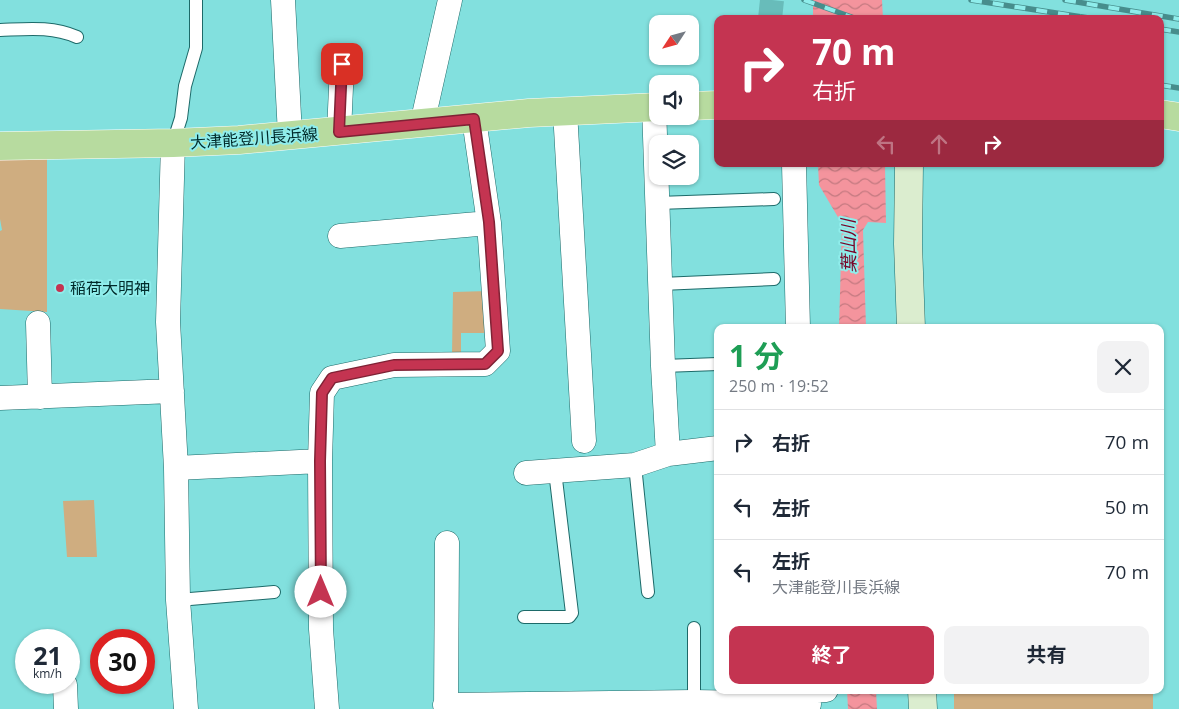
<!DOCTYPE html>
<html lang="ja">
<head>
<meta charset="utf-8">
<style>
	body { margin:0; font-family:"Open Sans","Noto Sans JP",sans-serif; background:#f2f2f3; color:#1f2937; height:100vh; display:flex; flex-direction:column; font-size:19px; white-space:nowrap }
	* { box-sizing:border-box; margin:0 }
	p { font-size:16px; color:#747a83 }
	.icon { flex:none; width:28px; height:28px; fill:none; stroke:currentColor; stroke-width:2; stroke-linecap:round; stroke-linejoin:round }
	.map { position:relative; flex:1; overflow:hidden }
	.details { position:absolute; left:714px; top:324px; width:450px; height:370px; display:flex; flex-direction:column; background:#fff; border-radius:10px; box-shadow:0 1px 4px #0004 }
	.details>* { flex:none }
	.banner { position:absolute; left:714px; top:15px; width:450px; height:152px; border-radius:10px; box-shadow:0 1px 4px #0004; background:#c43451; color:#fff; overflow:hidden }
	.needle { width:32px; rotate:234deg }
	.buttons { position:absolute; left:649px; top:15px; display:grid; gap:10px }
	.buttons a { display:grid; place-items:center; width:50px; height:50px; border-radius:10px; background:#fff; box-shadow:0 1px 4px #0004; font-size:25px }
	.speed { position:absolute; left:15px; top:629px; display:flex; gap:10px; font-size:25px; font-weight:700; text-align:center }
	.speed>* { display:grid; place-content:center; width:65px; height:65px; border-radius:50%; background:#fff; box-shadow:0 1px 4px #0004; line-height:1 }
	.speed small { font-size:12px; font-weight:400 }
	.speed .limit { border:8px solid #d22; background:#fff; color:#111 }
	.pin { position:absolute; display:grid; place-items:center; width:42px; height:42px; color:#fff; margin:-21px; border-radius:10px; box-shadow:0 2px 8px #0006 }
	.me { position:absolute; width:55px; margin:-28px; rotate:0deg; stroke-linejoin:round; filter:drop-shadow(0 0 4px #0008) }
	.turn { display:flex; align-items:center; gap:18px; height:105px; padding:0 15px; font-size:22px }
	.turn .icon { width:65px; height:65px; stroke-width:2.5 }
	.turn b { display:block; font-size:35px; line-height:42px }
	.lanes { display:flex; align-items:center; height:48px; padding:0 15px; background:#0003; justify-content:center; gap:25px; direction:ltr }
	.lanes .off { opacity:.35 }
	.round { display:grid; place-items:center; flex:none; width:52px; height:52px; border-radius:10px; background:#f2f2f3 }
	.head { display:flex; align-items:center; justify-content:space-between; height:85px; padding:0 15px }
	h1 { font-size:30px; font-weight:700; line-height:38px; color:#1e9e55 }
	.primary-button { display:flex; gap:10px; margin-top:auto; padding:10px 15px }
	.primary-button a { flex:1; height:58px; border-radius:10px; background:#c43451; color:#fff; font-size:20px; font-weight:700; line-height:58px; text-align:center }
	.primary-button a+a { background:#f2f2f3; color:#1f2937 }
	ul { padding:0; list-style:none }
	li { display:flex; align-items:center; gap:15px; height:65px; padding:0 15px; border-top:1px solid #e0e1e3 }
	li div { flex:1 }
	li b { display:block; font-size:19px }
	li em { font-style:normal }
	.map>svg:first-child { display:block }
	.green { fill:#cfad80 }
	.water { fill:url(#water-waves) }
	.lines { fill:none; stroke-linecap:round; stroke-linejoin:round }
	.street-tunnel { stroke:#68bcba; stroke-width:24; stroke-dasharray:24 12; stroke-linecap:butt }
	.lane-casing { stroke:#1d6a69; stroke-width:14 }
	.street-casing { stroke:#1d6a69; stroke-width:25 }
	.secondary-casing { stroke:#1d6a69; stroke-width:29 }
	.primary-casing { stroke:#fff; stroke-width:29 }
	.lane { stroke:#fff; stroke-width:12 }
	.street { stroke:#fff; stroke-width:24 }
	.secondary { stroke:#dbedcf; stroke-width:28 }
	.primary { stroke:#b7db9f; stroke-width:28 }
	.rail-casing { stroke:#478d8c; stroke-width:5.5 }
	.rail { stroke:#8fedeb; stroke-width:4; stroke-dasharray:11; stroke-linecap:butt }
	.route-casing { stroke:#7f2235; stroke-width:12 }
	.route { stroke:#c43451; stroke-width:9 }
	.poi-dot { fill:#c43451; stroke:#8fedeb; stroke-width:2 }
	.labels { text-anchor:middle; dominant-baseline:central; stroke-width:4; stroke-linejoin:round; paint-order:stroke }
	.street-label { font-size:16px; fill:#002a2a; stroke:#8fedeb }
	.poi-label { font-size:16px; fill:#002a2a; stroke:#8fedeb; text-anchor:start }
	.water-label { font-size:18px; font-style:italic; fill:#790226; stroke:#8fedeb }
</style>
</head>
<body>
<div class="map">
<svg width="1179" height="709" viewBox="0 0 1179 709">
	<defs>
		<pattern id="water-waves" width="16" height="10" patternUnits="userSpaceOnUse" patternTransform="scale(1.25)"><rect width="16" height="10" fill="#f4949d"/><path d="M0 5q4-4 8 0t8 0" fill="none" stroke="#c37980"/></pattern>
	</defs>
	<rect width="100%" height="100%" fill="#82e0de"/>
	<!-- green -->
	<path class="green" d="M0,156H47V312L0,309V231L2,230L0,219Z
		M488,291V333H461V354H452L453,292Z
		M94,500L97,557H67L63,501Z
		M954,690H1153V709H954Z"/>
	<!-- water -->
	<path class="water" d="M813,0H882L883,19H813Z
		M818,164H885L886,223L868,222L863,230L866,327H839L842,224L819,185Z
		M847,690H876L877,709H848Z"/>
	<g class="lines">
		<!-- street-tunnel -->
		<path class="street-tunnel" d="M770,19L772,0"/>
		<defs>
			<path id="lane" d="M0,30C27,29 52,26 77,37
				M173,143L181,118L185,86L196,48V0
				M658,203L774,199
				M661,284L774,279
				M663,366L718,364
				M635,465L648,592
				M178,600L274,592
				M524,617H569L572,613L555,471
				M694,628V702"/>
			<path id="street" d="M283,0L290,135
				M654,107L663,366L668,454
				M565,111L584,441
				M422,124L450,0
				M339,132L342,65
				M173,143L168,322L176,468L178,600L186,709
				M794,164L798,328
				M340,236L489,223L474,119
				M38,323L40,397
				M0,398L172,391
				M176,468L320,461
				M526,473L635,465L668,454L718,448
				M65,685L66,709
				M807,691L826,690
				M445,705L694,702L809,704
				M327,709L321,629L320,461L322,393L332,378L394,365L485,364L498,351L489,223
				M446,709L447,543"/>
			<path id="secondary" d="M909,164L908,244L911,328
				M922,690L923,709"/>
			<path id="primary" d="M690,106L718,105
				M1160,114L1179,117
				M0,146L173,143L239,140L529,113L658,107"/>
		</defs>
		<!-- lane casing -->
		<use href="#lane" class="lane-casing"/>
		<!-- street casing -->
		<use href="#street" class="street-casing"/>
		<!-- secondary casing -->
		<use href="#secondary" class="secondary-casing"/>
		<!-- primary casing -->
		<use href="#primary" class="primary-casing"/>
		<!-- lane -->
		<use href="#lane" class="lane"/>
		<!-- street -->
		<use href="#street" class="street"/>
		<!-- secondary -->
		<use href="#secondary" class="secondary"/>
		<!-- primary -->
		<use href="#primary" class="primary"/>
		<defs>
			<path id="rail" d="M804,0L857,19
				M971,0L1095,19
				M1065,0L1179,19
				M1160,29L1179,32
				M1160,85L1179,88"/>
		</defs>
		<!-- rail casing -->
		<use href="#rail" class="rail-casing"/>
		<!-- rail -->
		<use href="#rail" class="rail"/>
	</g>
	<g class="lines">
		<defs>
			<path id="route" d="M321,592L320,461L322,393L332,378L394,365L485,364L498,351L489,222L474,119L339,132L342,64"/>
		</defs>
		<!-- route casing -->
		<use href="#route" class="route-casing"/>
		<!-- route -->
		<use href="#route" class="route"/>
	</g>
	<!-- markers -->
	<circle class="poi-dot" cx="60" cy="288" r="5"/>
	<g class="labels">
		<!-- street labels -->
		<g class="street-label">
			<text transform="translate(254 138) rotate(-4)">大津能登川長浜線</text>
		</g>
		<!-- poi labels -->
		<g class="poi-label">
			<text x="70" y="288">稲荷大明神</text>
		</g>
		<!-- water labels -->
		<g class="water-label">
			<text transform="translate(848 246) rotate(-91)">葉山川</text>
		</g>
	</g>
</svg>
<div class="buttons">
<a><svg class="needle" viewBox="-14 -14 28 28"><path d="M0-13l5 13h-10z" fill="#e53935"/><path d="M0 13l5-13h-10z" fill="#747a83"/></svg></a>
<a><svg class="icon" aria-label="sound" viewBox="0 0 24 24"><path d="M4 9h4l5-4v14l-5-4H4zM17 9q2 3 0 6"/></svg></a>
<a><svg class="icon" aria-label="layers" viewBox="0 0 24 24"><path d="M12 4l9 5-9 5-9-5zM3 14l9 5 9-5"/></svg></a>
</div>
<div class="speed"><div>21<small>km/h</small></div><div class="limit">30</div></div>
<div class="pin" style="left:342px;top:64px;background:#d93025"><svg class="icon" aria-label="arrive" viewBox="0 0 24 24"><path d="M6 21V4h12l-3 4 3 4H6"/></svg></div>
<svg class="me" style="left:321px;top:592px" viewBox="-20 -20 40 40"><circle r="19" fill="#fff"/><path d="M0-13L10 11 0 6-10 11z" fill="#c43451"/></svg>
<div class="banner">
<div class="turn"><svg class="icon" aria-label="right" viewBox="0 0 24 24"><path d="M7 20v-9h11M14 6l5 5-5 5"/></svg><div><b>70 m</b>右折</div></div>
<div class="lanes"><svg class="icon off" aria-label="left" viewBox="0 0 24 24"><path d="M17 20v-9H6M10 6l-5 5 5 5"/></svg><svg class="icon off" aria-label="ahead" viewBox="0 0 24 24"><path d="M12 20V5M6 11l6-6 6 6"/></svg><svg class="icon" aria-label="right" viewBox="0 0 24 24"><path d="M7 20v-9h11M14 6l5 5-5 5"/></svg></div>
</div>
<section class="details">
<div class="head"><div><h1>1 分</h1><p>250 m · 19:52</p></div><a class="round"><svg class="icon" aria-label="close" viewBox="0 0 24 24"><path d="M6 6l12 12M18 6L6 18"/></svg></a></div>
<ul>
<li><svg class="icon" aria-label="right" viewBox="0 0 24 24"><path d="M7 20v-9h11M14 6l5 5-5 5"/></svg><div><b>右折</b></div><em>70 m</em></li>
<li><svg class="icon" aria-label="left" viewBox="0 0 24 24"><path d="M17 20v-9H6M10 6l-5 5 5 5"/></svg><div><b>左折</b></div><em>50 m</em></li>
<li><svg class="icon" aria-label="left" viewBox="0 0 24 24"><path d="M17 20v-9H6M10 6l-5 5 5 5"/></svg><div><b>左折</b><p>大津能登川長浜線</p></div><em>70 m</em></li>
</ul>
<div class="primary-button"><a>終了</a><a>共有</a></div>
</section>
</div>
</body>
</html>
